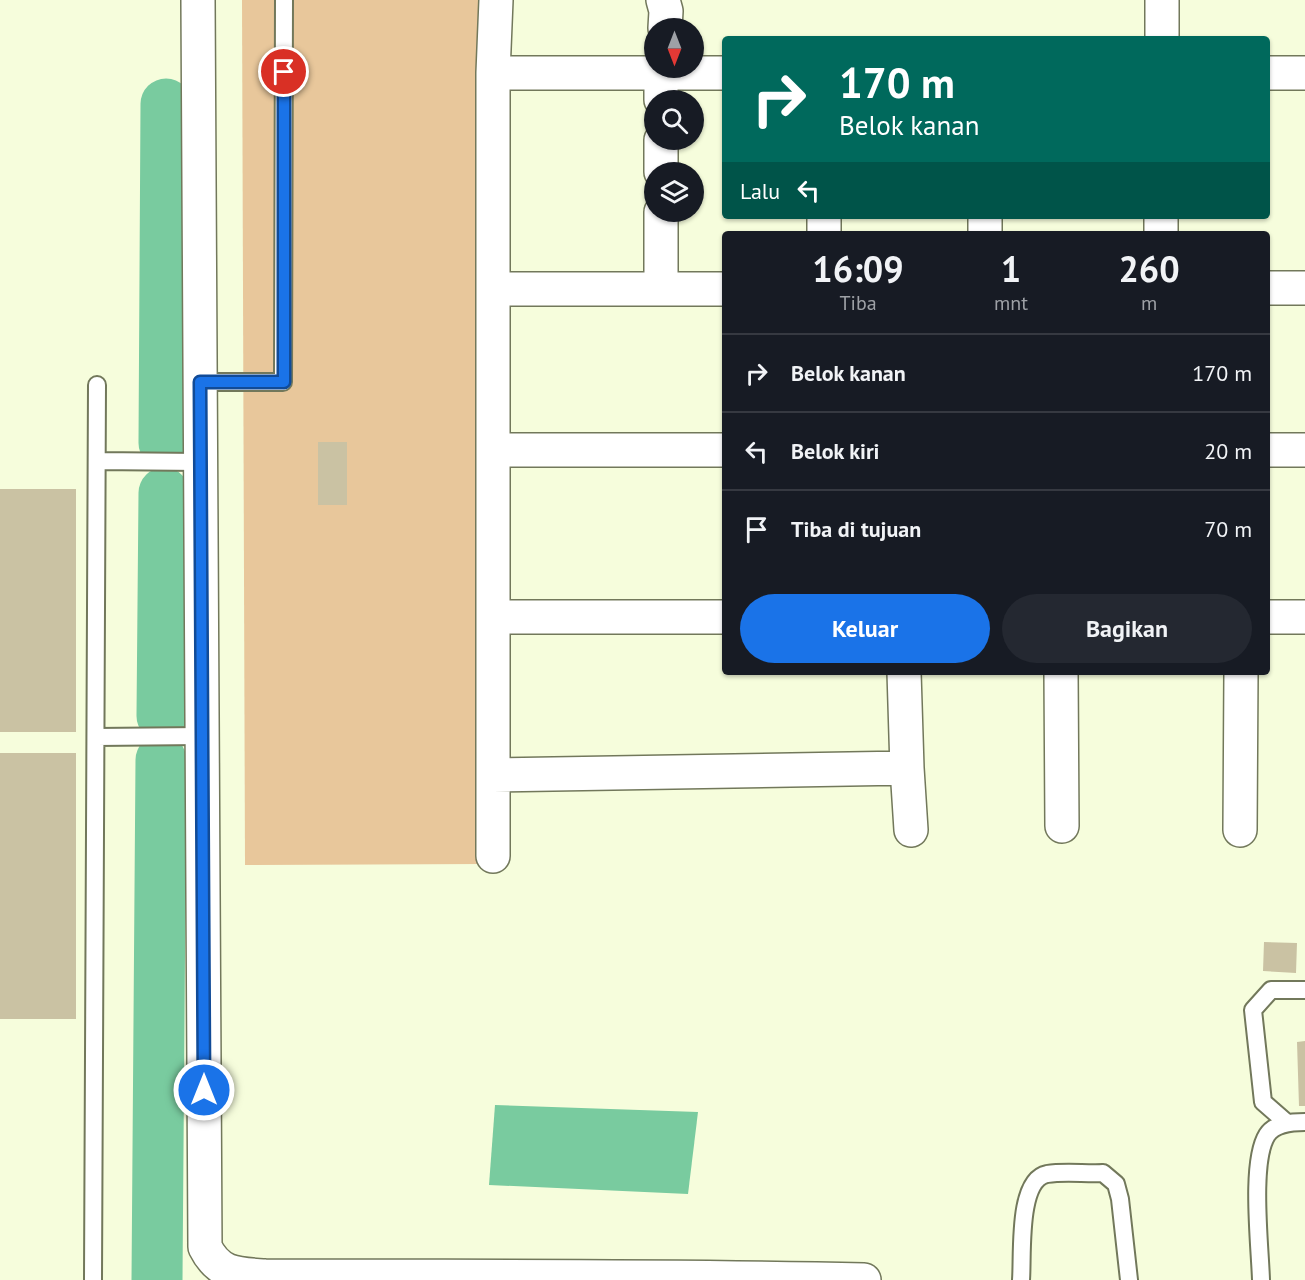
<!DOCTYPE html>
<html lang="id">
<head>
<meta charset="utf-8">
<style>
	body { margin:0; font-family:"PT Sans",sans-serif; background:#242831; color:#f1f3f6; height:100vh; display:flex; flex-direction:column; font-size:22px; white-space:nowrap }
	* { box-sizing:border-box; margin:0 }
	p { font-size:20px; color:#9ea1a6 }
	.icon { flex:none; width:33px; height:33px; fill:none; stroke:currentColor; stroke-width:2; stroke-linecap:round; stroke-linejoin:round }
	.map { position:relative; flex:1; overflow:hidden }
	.drawer { position:absolute; left:722px; top:231px; width:548px; height:444px; display:flex; flex-direction:column; background:#171b24; border-radius:6px; box-shadow:0 2px 4px #0004 }
	.drawer>* { flex:none }
	.hud { position:absolute; left:722px; top:36px; width:548px; height:183px; border-radius:6px; box-shadow:0 2px 4px #0004; background:#00695c; color:#fff; overflow:hidden }
	.needle { width:39px; rotate:180deg }
	.controls { position:absolute; left:644px; top:18px; display:grid; gap:12px }
	.controls a { display:grid; place-items:center; width:60px; height:60px; border-radius:50%; background:#171b24; box-shadow:0 2px 4px #0004; font-size:30px }
	.pin { position:absolute; display:grid; place-items:center; width:51px; height:51px; color:#fff; margin:-26px; border:3px solid #fff; border-radius:50%; box-shadow:0 2px 6px #0007 }
	.me { position:absolute; width:66px; margin:-33px; rotate:0deg; stroke-linejoin:round; filter:drop-shadow(0 0 4px #0008) }
	.turn { display:flex; align-items:center; gap:21px; height:126px; padding:0 18px; font-size:27px }
	.turn .icon { width:78px; height:78px; stroke-width:2.5 }
	.turn b { display:block; font-size:42px; line-height:51px }
	.then { display:flex; align-items:center; height:57px; padding:0 18px; background:#0003; gap:12px; font-size:22px }
	.eta { display:flex; justify-content:space-evenly; align-items:center; height:102px; text-align:center }
	.eta b { font-size:36px; font-weight:700; line-height:42px }
	.button { display:flex; gap:12px; margin-top:auto; padding:12px 18px }
	.button a { flex:1; height:69px; border-radius:36px; background:#1a73e8; color:#fff; font-size:24px; font-weight:700; line-height:69px; text-align:center }
	.button a+a { background:#242831; color:#f1f3f6 }
	ul { padding:0; list-style:none }
	li { display:flex; align-items:center; gap:18px; height:78px; padding:0 18px; border-top:2px solid #363941 }
	li div { flex:1 }
	li b { display:block; font-size:22px }
	li em { font-style:normal }
	.map>svg:first-child { display:block }
	.green { fill:#e8c79b }
	.water { fill:#79cb9f }
	.lines { fill:none; stroke-linecap:round; stroke-linejoin:round }
	.river { stroke:#79cb9f; stroke-width:51 }
	.building { fill:#cac2a3 }
	.service-casing { stroke:#72785b; stroke-width:20 }
	.minor-casing { stroke:#72785b; stroke-width:36 }
	.secondary-casing { stroke:#72785b; stroke-width:36 }
	.service { stroke:#fff; stroke-width:16 }
	.minor { stroke:#fff; stroke-width:33 }
	.secondary { stroke:#fff; stroke-width:33 }
	.route-casing { stroke:#114b97; stroke-width:15 }
	.route { stroke:#1a73e8; stroke-width:10 }
</style>
</head>
<body>
<div class="map">
<svg width="1305" height="1280" viewBox="0 0 1305 1280">
	<rect width="100%" height="100%" fill="#f6fddc"/>
	<!-- green -->
	<path class="green" d="M242,0H481L484,864L245,865Z"/>
	<!-- water -->
	<path class="water" d="M495,1105L698,1112L688,1194L489,1185Z"/>
	<g class="lines">
		<!-- river -->
		<path class="river" d="M164,443L166,104
			M162,716L164,493
			M157,1280L161,760"/>
	</g>
	<!-- building -->
	<path class="building" d="M318,442H347V505H318Z
		M0,489H76V732H0Z
		M0,753H76V1019H0Z
		M1264,942L1297,943L1296,973L1263,971Z
		M1305,1041V1106H1299L1297,1042Z"/>
	<g class="lines">
		<defs>
			<path id="service" d="M200,382H283L284,0
				M97,461L200,462
				M96,737L202,736
				M1286,1122L1263,1102L1253,1010L1271,990H1305
				M93,1279L97,385
				M1021,1280C1023,1255 1017,1180 1047,1174C1065,1171 1086,1174 1103,1173L1116,1184L1120,1199L1129,1280
				M1261,1280C1260,1246 1250,1162 1267,1135C1275,1123 1292,1122 1305,1122"/>
			<path id="minor" d="M663,0L666,11L665,28
				M1162,39V0
				M493,73H724
				M1266,73H1305
				M661,100V68
				M661,140V172
				M661,212V289
				M824,216V234
				M985,216V234
				M1161,216V234
				M1266,288H1305
				M493,289H724
				M493,450H724
				M1266,450H1305
				M493,617H724
				M1266,617H1305
				M1061,672L1062,826
				M907,768L911,830
				M493,775L907,768L904,672
				M1240,830L1241,672
				M493,856V73L496,0"/>
			<path id="secondary" d="M198,0L205,1247C219,1275 237,1274 265,1276C465,1277 664,1275 864,1280"/>
		</defs>
		<!-- service casing -->
		<use href="#service" class="service-casing"/>
		<!-- minor casing -->
		<use href="#minor" class="minor-casing"/>
		<!-- secondary casing -->
		<use href="#secondary" class="secondary-casing"/>
		<!-- service -->
		<use href="#service" class="service"/>
		<!-- minor -->
		<use href="#minor" class="minor"/>
		<!-- secondary -->
		<use href="#secondary" class="secondary"/>
	</g>
	<g class="lines">
		<defs>
			<path id="route" d="M204,1090L200,382H284V72"/>
		</defs>
		<!-- route casing -->
		<use href="#route" class="route-casing"/>
		<!-- route -->
		<use href="#route" class="route"/>
	</g>
</svg>
<div class="controls">
<a><svg class="needle" viewBox="-14 -14 28 28"><path d="M0-13l5 13h-10z" fill="#e53935"/><path d="M0 13l5-13h-10z" fill="#9ea1a6"/></svg></a>
<a><svg class="icon" aria-label="search" viewBox="0 0 24 24"><circle cx="10" cy="10" r="6"/><path d="M15 15l6 6"/></svg></a>
<a><svg class="icon" aria-label="layers" viewBox="0 0 24 24"><path d="M12 4l9 5-9 5-9-5zM3 14l9 5 9-5"/></svg></a>
</div>
<div class="pin" style="left:284px;top:72px;background:#d93025"><svg class="icon" aria-label="arrive" viewBox="0 0 24 24"><path d="M6 21V4h12l-3 4 3 4H6"/></svg></div>
<svg class="me" style="left:204px;top:1090px" viewBox="-20 -20 40 40"><circle r="17" fill="#1a73e8" stroke="#fff" stroke-width="3"/><path d="M0-11L8 9 0 5-8 9z" fill="#fff"/></svg>
<div class="hud">
<div class="turn"><svg class="icon" aria-label="right" viewBox="0 0 24 24"><path d="M7 20v-9h11M14 6l5 5-5 5"/></svg><div><b>170 m</b>Belok kanan</div></div>
<div class="then">Lalu<svg class="icon" aria-label="left" viewBox="0 0 24 24"><path d="M17 20v-9H6M10 6l-5 5 5 5"/></svg></div>
</div>
<section class="drawer">
<div class="eta">
<div><b>16:09</b><p>Tiba</p></div>
<div><b>1</b><p>mnt</p></div>
<div><b>260</b><p>m</p></div>
</div>
<ul>
<li><svg class="icon" aria-label="right" viewBox="0 0 24 24"><path d="M7 20v-9h11M14 6l5 5-5 5"/></svg><div><b>Belok kanan</b></div><em>170 m</em></li>
<li><svg class="icon" aria-label="left" viewBox="0 0 24 24"><path d="M17 20v-9H6M10 6l-5 5 5 5"/></svg><div><b>Belok kiri</b></div><em>20 m</em></li>
<li><svg class="icon" aria-label="arrive" viewBox="0 0 24 24"><path d="M6 21V4h12l-3 4 3 4H6"/></svg><div><b>Tiba di tujuan</b></div><em>70 m</em></li>
</ul>
<div class="button"><a>Keluar</a><a>Bagikan</a></div>
</section>
</div>
</body>
</html>
